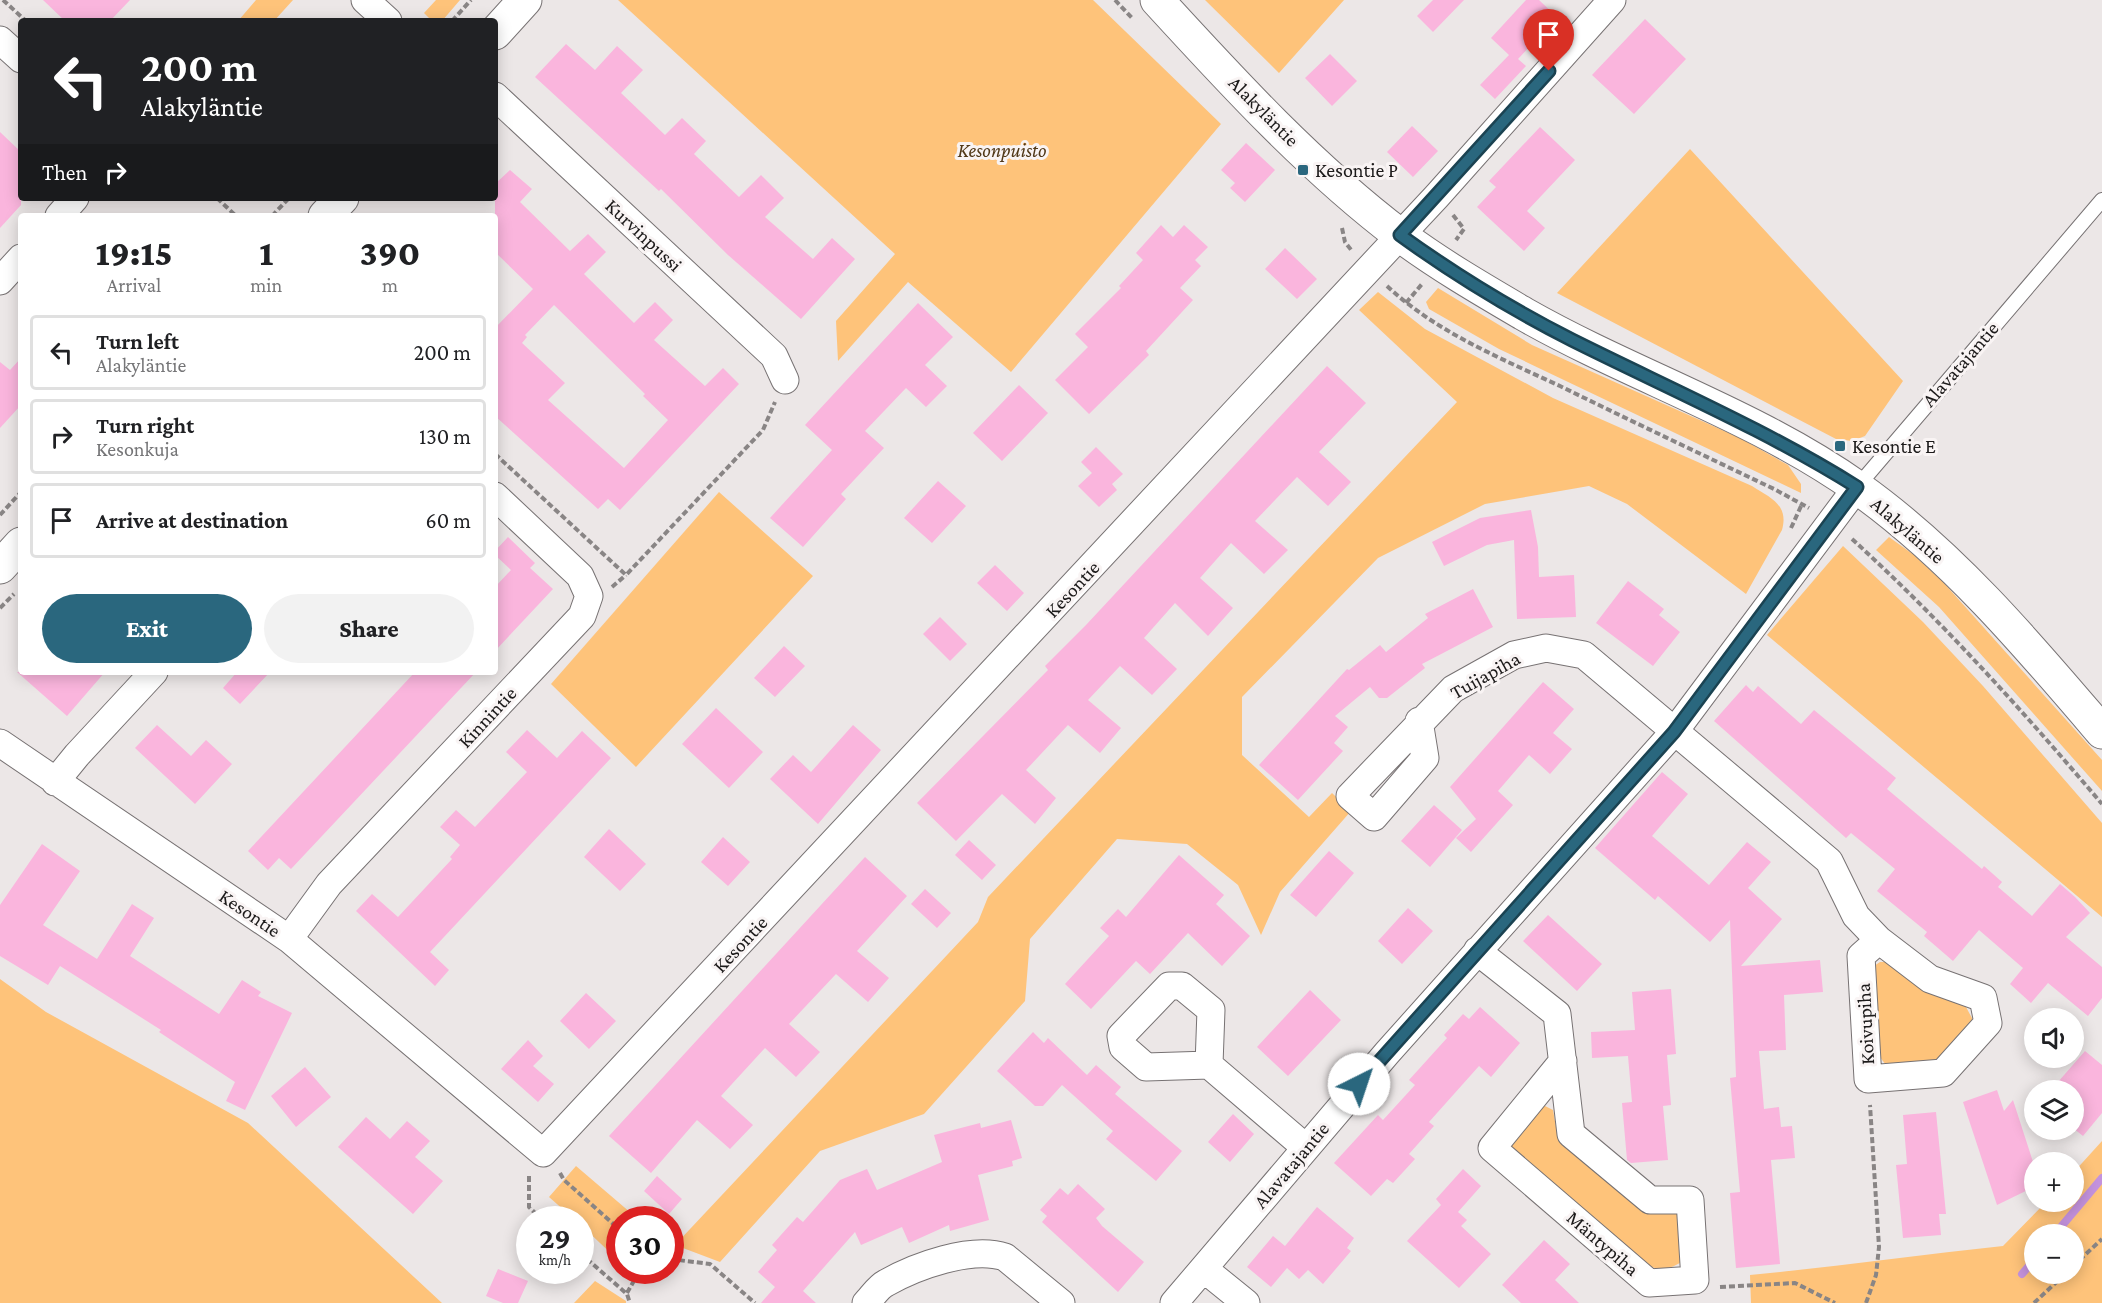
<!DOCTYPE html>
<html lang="en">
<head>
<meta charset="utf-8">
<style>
	body { margin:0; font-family:"Crimson Pro",serif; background:#f2f2f2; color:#202124; height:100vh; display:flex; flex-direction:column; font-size:22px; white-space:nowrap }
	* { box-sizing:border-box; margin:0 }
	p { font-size:20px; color:#757577 }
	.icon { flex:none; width:33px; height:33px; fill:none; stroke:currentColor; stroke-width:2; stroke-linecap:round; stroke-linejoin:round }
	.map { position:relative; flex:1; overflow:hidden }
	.panel { position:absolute; left:18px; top:213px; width:480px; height:462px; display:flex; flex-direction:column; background:#fff; border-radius:6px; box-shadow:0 3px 15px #0003 }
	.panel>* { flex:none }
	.guide { position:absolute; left:18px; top:18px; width:480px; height:183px; border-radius:6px; box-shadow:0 3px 15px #0003; background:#202124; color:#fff; overflow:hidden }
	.fabs { position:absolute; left:2024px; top:1008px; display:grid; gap:12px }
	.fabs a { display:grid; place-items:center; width:60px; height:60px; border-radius:50%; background:#fff; box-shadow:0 3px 15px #0003; font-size:30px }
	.speed { position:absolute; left:516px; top:1206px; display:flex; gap:12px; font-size:30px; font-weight:700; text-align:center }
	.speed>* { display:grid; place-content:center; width:78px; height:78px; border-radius:50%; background:#fff; box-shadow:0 3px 15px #0003; line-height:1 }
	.speed small { font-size:15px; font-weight:400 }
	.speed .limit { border:9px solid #d22; background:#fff; color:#111 }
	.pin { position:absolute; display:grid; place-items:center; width:51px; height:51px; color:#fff; margin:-62px -26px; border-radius:50% 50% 50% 0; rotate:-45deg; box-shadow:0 0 6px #0007 }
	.pin .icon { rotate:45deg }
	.me { position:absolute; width:66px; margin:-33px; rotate:41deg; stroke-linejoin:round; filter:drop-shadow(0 0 4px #0008) }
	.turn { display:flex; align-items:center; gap:21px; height:126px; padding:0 24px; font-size:27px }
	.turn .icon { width:78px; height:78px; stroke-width:2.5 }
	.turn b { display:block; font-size:42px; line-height:51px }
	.then { display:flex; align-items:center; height:57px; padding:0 24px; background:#0003; gap:12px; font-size:22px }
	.eta { display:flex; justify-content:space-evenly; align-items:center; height:102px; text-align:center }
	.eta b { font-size:36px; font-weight:800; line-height:42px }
	.button { display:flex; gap:12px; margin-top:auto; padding:12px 24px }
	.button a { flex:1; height:69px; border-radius:36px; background:#2a677e; color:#fff; font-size:24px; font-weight:800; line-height:69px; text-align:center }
	.button a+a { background:#f2f2f2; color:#202124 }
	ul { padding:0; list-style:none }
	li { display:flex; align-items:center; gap:18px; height:75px; margin:0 12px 9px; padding:0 12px; border:3px solid #e0e0e0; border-radius:6px }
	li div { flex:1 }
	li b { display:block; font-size:22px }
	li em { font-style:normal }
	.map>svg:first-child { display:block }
	.green { fill:#fec37a; fill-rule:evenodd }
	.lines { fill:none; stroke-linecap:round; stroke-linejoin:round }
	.stream { stroke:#c492dd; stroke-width:8 }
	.building { fill:#fab5dd; fill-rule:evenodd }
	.service-casing { stroke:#777273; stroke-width:16 }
	.minor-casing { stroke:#777273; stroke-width:29 }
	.tertiary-casing { stroke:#777273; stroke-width:35 }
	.path { stroke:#898585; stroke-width:4; stroke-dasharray:6 3; stroke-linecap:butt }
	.service { stroke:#fff; stroke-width:14 }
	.minor { stroke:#fff; stroke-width:27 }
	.tertiary { stroke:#fff; stroke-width:33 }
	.route-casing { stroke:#1b4352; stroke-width:15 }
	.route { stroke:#2a677e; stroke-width:10 }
	.poi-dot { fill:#2a677e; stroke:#f9f4f4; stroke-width:2 }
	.labels { text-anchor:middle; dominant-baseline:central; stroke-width:6; stroke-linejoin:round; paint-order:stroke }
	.street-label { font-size:20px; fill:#1c1a1a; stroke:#f9f4f4 }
	.park-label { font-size:20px; font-style:italic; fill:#513817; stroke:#f9f4f4 }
	.poi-label { font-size:20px; fill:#1c1a1a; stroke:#f9f4f4; text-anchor:start }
</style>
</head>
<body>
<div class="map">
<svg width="2102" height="1303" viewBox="0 0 2102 1303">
	<rect width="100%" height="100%" fill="#ece7e7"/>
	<!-- green -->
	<path class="green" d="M256,0H293L274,21H238Z
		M436,0H460L442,21H432L424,13Z
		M618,0H1093L1221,124L1011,372L908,282L838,361L836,321L895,254Z
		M1205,0H1344L1279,73Z
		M1690,149L1903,381L1865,436L1852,441L1836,439L1557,293Z
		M1438,288L1532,345L1740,438L1788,465L1801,484V493L1499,349L1429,309L1426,302Z
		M1378,292L1425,329L1553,398L1752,486C1771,498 1789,505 1782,530L1746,594L1627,504L1589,486L1485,504L1378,558L1242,697V755L1309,817L1332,793L1351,811L1280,892L1261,935L1238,885L1187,844L1117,839L1030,939L1025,1001L924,1114L820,1151L720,1262L675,1245L978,922L988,897L1457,402L1359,310Z
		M719,492L813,576L636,767L551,684Z
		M1889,537L1914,555L1943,582L2102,760V791L1939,607L1876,550Z
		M1843,546L1923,622L1983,686L2102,823V917L1767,635Z
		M1880,962H1887L1923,988L1966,1007L1973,1020L1944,1058L1935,1062L1886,1065L1879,1056L1874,966Z
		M0,979L46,1012L248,1123L442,1303H0Z
		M1545,1106L1553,1110L1558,1138L1640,1208L1679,1214L1681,1262C1669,1270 1661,1270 1647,1266L1507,1147L1538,1107Z
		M2102,1141V1303H1751L1750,1275C1835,1267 1918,1255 2003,1246L2046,1202H2073V1173ZM2034,1234H2073V1274H2034Z
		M576,1166L638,1219L620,1220L619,1261L581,1225L580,1220L574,1219L549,1197Z
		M595,1281L626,1301V1303H574Z"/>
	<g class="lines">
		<!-- stream -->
		<path class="stream" d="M2055,1234L2102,1178
			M2022,1274L2034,1260"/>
	</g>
	<!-- building -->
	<path class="building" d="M43,0H130L110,21H65Z
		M1433,0H1464L1433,32L1417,16Z
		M1526,0H1539L1557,17L1518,59L1526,66L1495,99L1480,85L1509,55L1491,38Z
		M1645,19L1686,59L1634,114L1592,75Z
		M566,44L595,70L617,46L643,70L621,93L665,135L682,118L706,141L694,154L739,197L761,175L784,198L765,217L813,259L832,238L855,259L801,319L728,255L661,189L659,191L535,77Z
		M1330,54L1357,81L1332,106L1305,78Z
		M1412,126L1438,151L1413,177L1387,152Z
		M1540,127L1575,160L1527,211L1545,228L1524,251L1477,207L1496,187L1489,181Z
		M0,132L21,152V205L0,228Z
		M1246,143L1275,170L1245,202L1230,188L1235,183L1221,170Z
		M510,170L532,189L520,202L570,251L588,234L606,252L584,274L634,323L655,302L673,320L654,340L705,386L723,368L739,384L620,510L608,499L598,509L495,416V328L533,289L495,252V184ZM554,305L645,394L643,396L668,420L624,468L548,400L565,383L522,343L527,337L525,335Z
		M1161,225L1173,237L1184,225L1208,247L1195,260L1201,266L1180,288L1193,300L1146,351L1149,355L1089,414L1055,380L1088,347L1075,334L1121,288L1119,286L1143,260L1136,253Z
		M1285,248L1317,279L1297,299L1265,269Z
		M918,303L953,337L925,365L947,386L926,407L906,388L865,431L884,448L841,494L846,499L803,547L770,518L832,450L805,425Z
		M21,358V405L0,428V362L10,370Z
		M1327,366L1366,403L1319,452L1351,482L1328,506L1297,477L1255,521L1288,550L1264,574L1231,543L1200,578L1233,608L1208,636L1175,603L1144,638L1177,669L1152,695L1120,666L1088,700L1121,728L1100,753L1068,725L1026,770L1056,798L1035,824L1002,794L956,841L917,803L1048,670L1045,666L1086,625Z
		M1019,385L1048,413L1002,461L973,433Z
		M1096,447L1123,474L1112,484L1117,490L1099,507L1078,486L1092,473L1081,462Z
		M938,481L966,506L932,543L904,518Z
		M1531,510L1538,547L1539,577L1574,575L1576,617L1517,619L1514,540L1487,545L1444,566L1432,542L1480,518Z
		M508,537L535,563L530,568L553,589L495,651V587L511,570L495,555V551Z
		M995,565L1024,593L1007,611L977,583Z
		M1628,581L1664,609L1659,615L1680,632L1653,666L1596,623Z
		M1473,589L1493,627L1422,664L1425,668L1387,698H1379L1370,687L1335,716L1348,727L1334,743L1343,751L1298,800L1259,765L1347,669L1349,670L1380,645L1386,652L1428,618L1425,614Z
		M940,617L967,644L950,661L923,634Z
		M784,646L805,666L775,697L754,678Z
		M17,672H105L67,716Z
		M237,672H270L240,704L223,688Z
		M415,672H476L291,869L279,858L268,870L248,851Z
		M1543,682L1574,709L1553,733L1572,749L1550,774L1529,755L1498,791L1513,805L1471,852L1456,838L1476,819L1450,787Z
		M1746,685L1753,692L1758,686L1801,724L1814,710L1896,778L1887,789L1982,869L1984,866L2002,882L1998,887L2032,916L2060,884L2075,897L2090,913L2066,937L2102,967V998L2088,1016L2048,983L2031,1003L2010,984L2023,968L1979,930L1953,961L1924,936L1927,932L1877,891L1895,869L1851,833L1846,838L1714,721Z
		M716,708L763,752L729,788L682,744Z
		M157,725L191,756L206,740L232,764L195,804L135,748Z
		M853,725L881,750L818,824L770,779L793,755L811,772Z
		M527,730L557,758L582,731L611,758L430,952L449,970L435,986L356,911L372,894L398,917L452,859L450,857L460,845L440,827L456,810L475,827L527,772L506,752Z
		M1662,772L1688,794L1652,836L1709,885L1747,842L1771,862L1748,888L1782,919L1741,966L1820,960L1823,992L1784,995L1786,1050L1759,1051L1764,1109L1779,1107L1781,1127L1792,1126L1795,1158L1771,1160L1780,1264L1736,1268L1730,1193L1740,1192L1730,1078L1736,1077L1730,920L1710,942L1658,896L1655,900L1595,848Z
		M1434,805L1462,830L1430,867L1401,841Z
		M609,829L646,864L620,891L584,857Z
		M723,837L750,862L728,886L701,862Z
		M969,840L996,865L982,880L955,855Z
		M42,844L80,871L43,925L97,959L132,904L154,918L130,956L219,1014L242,980L261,992L258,996L292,1013L245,1110L226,1101L235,1082L159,1032L161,1030L60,966L48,985L0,956V905Z
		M1329,851L1354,873L1316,917L1290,895Z
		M1179,855L1224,895L1216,904L1250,936L1222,966L1188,933L1150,974L1136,961L1091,1009L1065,984L1109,936L1100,928L1118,909L1126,917Z
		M865,857L907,896L857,951L889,978L868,1002L836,974L789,1024L820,1052L796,1077L765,1048L721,1096L753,1125L730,1149L697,1120L651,1173L609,1136Z
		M925,889L951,913L937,928L911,904Z
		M1408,908L1433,931L1402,964L1378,941Z
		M1548,915L1602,964L1577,991L1523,941Z
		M1671,989L1676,1054L1667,1055L1671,1105L1663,1106L1668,1160L1631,1163L1627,1160L1622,1103L1632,1102L1628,1056L1592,1058L1591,1032L1635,1030L1632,992Z
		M1310,990L1341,1020L1288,1076L1257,1047Z
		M586,993L616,1021L589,1049L560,1021Z
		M1480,1007L1520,1043L1491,1077L1479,1066L1429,1122L1434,1126L1409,1154L1415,1159L1393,1183L1387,1179L1371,1196L1334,1163L1378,1115L1383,1120L1415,1085L1409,1080L1447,1038L1444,1035L1463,1014L1469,1019Z
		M1033,1032L1044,1043L1048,1038L1087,1075L1096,1065L1121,1087L1115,1094L1182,1151L1156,1181L1106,1139L1113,1131L1062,1085L1043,1106H1035L997,1071Z
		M528,1040L543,1056L533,1066L554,1084L538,1102L501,1069Z
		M2085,1051L2102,1065V1113L2083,1136L2073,1128V1090H2051Z
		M305,1067L331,1097L296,1127L271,1096Z
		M1997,1090L2004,1111L2013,1100L2034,1165V1187L1997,1205L1963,1102Z
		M1936,1112L1946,1214H1939L1941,1235L1903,1238L1896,1165L1907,1164L1903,1115Z
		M1233,1114L1254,1134L1230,1162L1208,1142Z
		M366,1117L390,1139L407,1121L430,1141L415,1157L443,1181L413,1214L338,1147Z
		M1011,1120L1022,1158L1012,1161L1013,1166L978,1175L989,1220L950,1231L949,1225L909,1243L902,1227L861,1245L855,1232L803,1291L816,1303H761L775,1287L758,1272L777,1250L772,1245L797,1217L803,1222L840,1180L867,1169L877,1190L942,1162L934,1135L980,1123L981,1128Z
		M1463,1169L1481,1186L1458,1212L1467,1220L1461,1226L1491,1254L1459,1288L1407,1241L1441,1205L1436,1199Z
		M657,1176L682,1199L669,1214L644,1191Z
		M1078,1184L1105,1209L1096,1218L1102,1226L1144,1262L1118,1292L1042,1222L1047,1216L1040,1210L1060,1188L1068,1195Z
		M1317,1207L1354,1238L1347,1248L1351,1251L1323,1284L1308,1270L1299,1279L1287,1268L1271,1287L1247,1267L1273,1236L1285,1246Z
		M1544,1240L1570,1264L1555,1280L1579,1303H1521L1502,1285Z
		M498,1269L528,1281L518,1303H503L486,1296Z"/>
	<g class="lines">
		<defs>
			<path id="service" d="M1857,487L2102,200"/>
			<path id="minor" d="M365,0L388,21
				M0,40L21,59
				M495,96L774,356L785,380
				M59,216L75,198
				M0,281L21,258
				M1419,721L1425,758L1374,817L1350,796L1453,689L1514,655L1546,648L1584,655L1829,861L1856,916L1879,940L1930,979L1983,998L1988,1023L1943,1073L1868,1079L1861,956L1879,940
				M0,743L289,939L543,1153L1437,196L1612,0
				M55,782L77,755L154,672
				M289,939L329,884L582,616L589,596L580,576L495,496
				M1477,951L1557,1014L1571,1134L1650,1200H1690L1695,1280L1649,1283L1492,1148L1563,1061
				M1209,1065L1211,1010L1182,986H1169L1121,1036L1123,1047L1146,1067L1209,1065L1305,1147
				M1204,1269L1246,1303
				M866,1303C872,1297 878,1287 886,1283C916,1266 971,1246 1005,1257L1061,1303
				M1174,1303L1387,1053L1674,732L1857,487"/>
			<path id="tertiary" d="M1157,0C1233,83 1311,168 1401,236C1440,265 1483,290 1524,314C1633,376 1755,415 1858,488C1951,554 2028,645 2102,732
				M495,33L525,0
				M325,216L342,198
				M0,567L21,544"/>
		</defs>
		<!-- service casing -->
		<use href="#service" class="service-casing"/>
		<!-- minor casing -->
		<use href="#minor" class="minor-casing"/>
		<!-- tertiary casing -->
		<use href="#tertiary" class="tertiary-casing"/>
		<!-- path -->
		<path class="path" d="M3,0L26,21
			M1115,0L1132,18
			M452,21L471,0
			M217,198L236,216
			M1453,215L1464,229L1456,240
			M272,216L289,198
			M1342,228L1345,242L1352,251
			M1387,286C1436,332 1500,358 1560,386C1631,421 1703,455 1774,489L1809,508
			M1406,303L1422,284
			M495,454L626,575L763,430L775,402
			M0,515L21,492
			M1791,528L1802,504
			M1852,539C1942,621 2023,711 2102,804
			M612,587L626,575
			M0,608L14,594
			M560,1173L564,1180L620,1230
			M529,1176V1207L542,1220
			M580,1253L627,1294L630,1303
			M670,1259L710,1264L755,1303
			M2073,1266L2102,1239
			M1720,1287L1795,1283L1835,1303
			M627,1293L640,1270
			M1866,1303L1876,1275L1879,1247L1870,1105
			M2034,1303L2065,1274"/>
		<!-- service -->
		<use href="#service" class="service"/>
		<!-- minor -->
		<use href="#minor" class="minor"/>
		<!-- tertiary -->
		<use href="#tertiary" class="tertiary"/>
	</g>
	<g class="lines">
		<defs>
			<path id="route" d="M1359,1084L1674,732L1857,487C1766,430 1668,388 1572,340C1513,310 1454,274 1400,235L1549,71"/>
		</defs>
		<!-- route casing -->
		<use href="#route" class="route-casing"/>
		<!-- route -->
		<use href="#route" class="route"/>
	</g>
	<!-- markers -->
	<g class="poi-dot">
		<rect x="1297" y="164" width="12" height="12" rx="3"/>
		<rect x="1834" y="440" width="12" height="12" rx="3"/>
	</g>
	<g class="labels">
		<!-- street labels -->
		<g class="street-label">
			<text transform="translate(1264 111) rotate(45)">Alakyläntie</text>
			<text transform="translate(644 235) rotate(43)">Kurvinpussi</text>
			<text transform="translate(1960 364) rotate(-49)">Alavatajantie</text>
			<text transform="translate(1908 530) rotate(41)">Alakyläntie</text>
			<text transform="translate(1072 589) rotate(-47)">Kesontie</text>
			<text transform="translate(1485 675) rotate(-29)">Tuijapiha</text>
			<text transform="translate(487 717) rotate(-47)">Kinnintie</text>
			<text transform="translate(250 913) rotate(34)">Kesontie</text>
			<text transform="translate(740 944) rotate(-47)">Kesontie</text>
			<text transform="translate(1865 1024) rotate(-93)">Koivupiha</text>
			<text transform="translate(1291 1165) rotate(-50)">Alavatajantie</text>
			<text transform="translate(1603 1243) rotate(41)">Mäntypiha</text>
		</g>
		<!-- park labels -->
		<g class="park-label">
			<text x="1002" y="150">Kesonpuisto</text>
		</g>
		<!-- poi labels -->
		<g class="poi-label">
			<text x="1315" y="170">Kesontie P</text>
			<text x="1852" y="446">Kesontie E</text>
		</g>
	</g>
</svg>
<div class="fabs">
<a><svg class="icon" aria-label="sound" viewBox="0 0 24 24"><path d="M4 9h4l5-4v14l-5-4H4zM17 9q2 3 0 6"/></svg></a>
<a><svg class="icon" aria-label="layers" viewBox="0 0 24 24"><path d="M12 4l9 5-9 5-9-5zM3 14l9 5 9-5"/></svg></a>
<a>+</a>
<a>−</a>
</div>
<div class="speed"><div>29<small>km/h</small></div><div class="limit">30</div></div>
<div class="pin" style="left:1549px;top:71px;background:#d93025"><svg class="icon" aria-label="arrive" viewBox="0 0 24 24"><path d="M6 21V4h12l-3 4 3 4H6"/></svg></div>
<svg class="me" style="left:1359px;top:1084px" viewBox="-20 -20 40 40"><circle r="19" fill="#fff"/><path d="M0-13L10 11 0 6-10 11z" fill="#2a677e"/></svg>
<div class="guide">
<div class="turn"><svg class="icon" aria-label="left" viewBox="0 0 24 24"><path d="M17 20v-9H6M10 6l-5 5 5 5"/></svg><div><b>200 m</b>Alakyläntie</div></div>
<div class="then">Then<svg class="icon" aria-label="right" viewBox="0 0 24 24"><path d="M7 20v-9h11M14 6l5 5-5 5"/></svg></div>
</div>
<section class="panel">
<div class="eta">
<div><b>19:15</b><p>Arrival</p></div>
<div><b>1</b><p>min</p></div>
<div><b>390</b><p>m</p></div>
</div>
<ul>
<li><svg class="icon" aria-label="left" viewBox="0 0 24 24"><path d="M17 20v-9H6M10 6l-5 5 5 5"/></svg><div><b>Turn left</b><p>Alakyläntie</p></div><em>200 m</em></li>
<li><svg class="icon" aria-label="right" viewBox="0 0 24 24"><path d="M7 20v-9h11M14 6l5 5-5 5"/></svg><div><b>Turn right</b><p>Kesonkuja</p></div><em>130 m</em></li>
<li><svg class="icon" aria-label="arrive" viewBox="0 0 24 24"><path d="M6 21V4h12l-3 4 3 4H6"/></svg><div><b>Arrive at destination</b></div><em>60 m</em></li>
</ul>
<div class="button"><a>Exit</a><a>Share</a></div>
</section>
</div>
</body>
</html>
